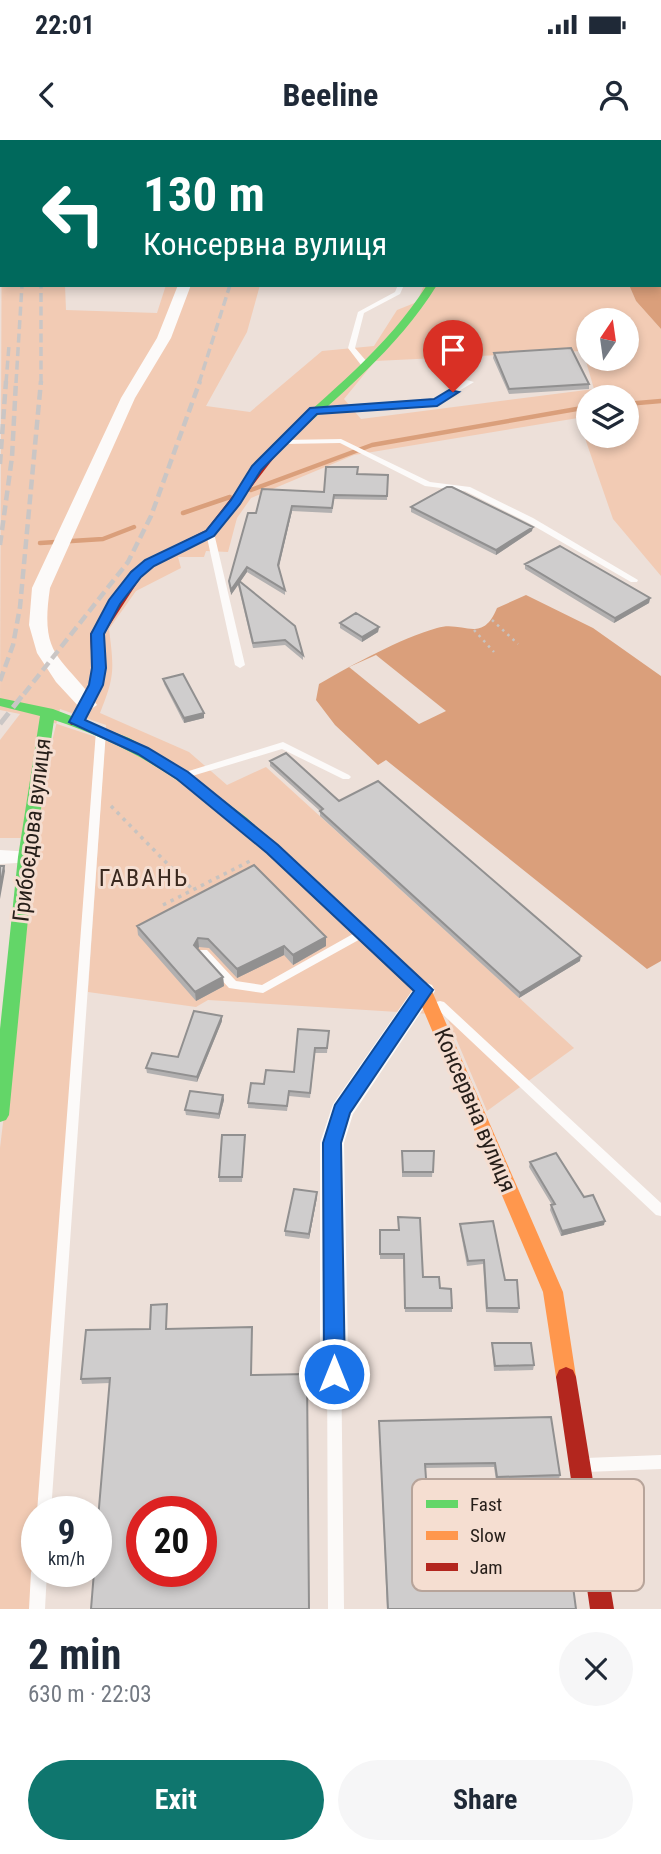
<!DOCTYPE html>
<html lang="en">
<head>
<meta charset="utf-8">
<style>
	body { margin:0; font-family:"Roboto Condensed",sans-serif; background:#f6f6f7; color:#1f2937; height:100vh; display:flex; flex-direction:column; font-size:26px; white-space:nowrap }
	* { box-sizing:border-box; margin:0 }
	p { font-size:23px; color:#747a83 }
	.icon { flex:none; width:38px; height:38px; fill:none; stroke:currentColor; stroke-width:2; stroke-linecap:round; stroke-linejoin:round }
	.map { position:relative; height:1469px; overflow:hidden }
	.sheet { display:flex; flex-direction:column; background:#fff; flex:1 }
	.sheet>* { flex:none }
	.banner { position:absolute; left:0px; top:0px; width:662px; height:147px; box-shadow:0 4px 10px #0003; background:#00695c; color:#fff; overflow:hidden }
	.needle { width:46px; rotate:13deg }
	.buttons { position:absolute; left:576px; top:168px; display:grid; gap:14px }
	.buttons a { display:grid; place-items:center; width:63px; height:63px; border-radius:50%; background:#fff; box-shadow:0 4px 10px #0003; font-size:35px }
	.speed { position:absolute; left:21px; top:1356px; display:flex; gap:14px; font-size:35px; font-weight:700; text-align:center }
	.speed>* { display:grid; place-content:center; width:91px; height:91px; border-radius:50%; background:#fff; box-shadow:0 4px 10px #0003; line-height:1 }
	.speed small { font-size:18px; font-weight:400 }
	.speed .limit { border:10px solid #d22; background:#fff; color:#111 }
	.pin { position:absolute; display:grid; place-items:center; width:60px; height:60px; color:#fff; margin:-72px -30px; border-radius:50% 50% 50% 0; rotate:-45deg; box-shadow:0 0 7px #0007 }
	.pin .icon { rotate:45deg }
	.me { position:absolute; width:77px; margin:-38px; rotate:0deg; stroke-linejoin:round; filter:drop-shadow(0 0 5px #0008) }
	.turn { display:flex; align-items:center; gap:24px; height:147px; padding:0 28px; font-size:32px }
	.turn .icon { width:91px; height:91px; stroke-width:2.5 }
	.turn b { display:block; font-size:49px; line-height:60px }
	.round { display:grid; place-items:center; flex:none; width:74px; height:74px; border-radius:37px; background:#f6f6f7 }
	.summary { display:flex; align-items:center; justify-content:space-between; height:119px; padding:0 28px }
	h1 { font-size:42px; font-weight:700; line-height:52px }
	.button { display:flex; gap:14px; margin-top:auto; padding:14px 28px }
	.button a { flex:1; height:80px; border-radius:42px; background:#0f766e; color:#fff; font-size:28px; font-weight:700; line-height:80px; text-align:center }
	.button a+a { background:#f6f6f7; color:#1f2937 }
	.status { display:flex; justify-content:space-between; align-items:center; height:49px; padding:0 35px; background:#fff; direction:ltr }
	.status svg { height:19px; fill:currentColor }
	header { display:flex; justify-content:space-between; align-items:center; height:91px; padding:0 28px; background:#fff; font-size:32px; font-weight:700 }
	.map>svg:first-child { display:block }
	.green { fill:#f2cbb4; fill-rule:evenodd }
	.water { fill:#da9f7b }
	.pier { fill:#ede0d9 }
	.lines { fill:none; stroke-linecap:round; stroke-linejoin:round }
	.stream { stroke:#da9f7b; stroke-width:4.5 }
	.path-far1 { stroke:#c7c3c0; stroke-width:2.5; stroke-dasharray:2.5 4.5; stroke-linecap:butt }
	.path { stroke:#c7c3c0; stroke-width:3.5; stroke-dasharray:3.5 5; stroke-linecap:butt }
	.lane { fill:#fcfaf9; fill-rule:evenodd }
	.street { fill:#fcfaf9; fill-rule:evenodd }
	.fast { fill:#63d668; fill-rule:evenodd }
	.slow { fill:#ff974d; fill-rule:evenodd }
	.jam { fill:#b3261e; fill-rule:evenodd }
	.rail-far2 { stroke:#cac6c5; stroke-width:3.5; stroke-dasharray:9 4.5; stroke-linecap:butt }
	.rail-far1 { stroke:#cac6c5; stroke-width:4.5; stroke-dasharray:10 5; stroke-linecap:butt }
	.rail { stroke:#cac6c5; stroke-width:5; stroke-dasharray:14 7; stroke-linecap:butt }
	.wall { fill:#b2b0b0 }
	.shaded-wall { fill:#919090 }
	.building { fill:#cfcdcd; stroke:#919090; stroke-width:2; fill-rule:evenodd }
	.route { fill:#1a73e8; stroke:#114b97; stroke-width:2 }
	.labels { text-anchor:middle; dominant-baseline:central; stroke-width:6; stroke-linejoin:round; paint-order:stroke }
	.street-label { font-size:23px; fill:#261e19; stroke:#f5ded1 }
	.neighbourhood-label { font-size:24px; letter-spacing:2px; fill:#3a291f; stroke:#f5ded1 }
	.key { fill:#f5ded1; stroke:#b7a49a; stroke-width:2 }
	.key-label { font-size:19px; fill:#261e19 }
</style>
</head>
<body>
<div class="status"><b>22:01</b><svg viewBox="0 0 49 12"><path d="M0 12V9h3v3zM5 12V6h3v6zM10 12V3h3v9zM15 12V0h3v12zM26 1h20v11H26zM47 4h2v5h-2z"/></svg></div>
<header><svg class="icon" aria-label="back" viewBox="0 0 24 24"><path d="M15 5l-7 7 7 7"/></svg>Beeline<svg class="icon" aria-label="person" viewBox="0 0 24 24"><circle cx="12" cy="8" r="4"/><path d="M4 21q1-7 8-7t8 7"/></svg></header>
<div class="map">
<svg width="661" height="1469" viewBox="0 0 661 1469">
	<rect width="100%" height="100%" fill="#ede0d9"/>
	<!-- green -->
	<path class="green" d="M2,13V145H65L66,170L157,173L166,145H260L247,192L206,266L250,272L322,211L374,206L397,170L417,162L424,145H629L636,161L661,189V436L613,379L578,278L354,315L251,358L237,378L228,412L206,411L204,417H178L181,428L136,451L109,489C114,529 115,536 100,573L189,612L227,645L266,627L574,908L487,971L446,875L208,860L196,867L88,852L106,585L60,569L28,698H0V600L20,574L0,570ZM588,180H626V219H588ZM583,211L594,249L361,279L344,259L375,221ZM588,257H626V296H588Z
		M51,582L96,597L31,1469H0V1008Z"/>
	<!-- water -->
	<path class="water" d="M660,45H661V189L636,161L629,145H660Z
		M526,455L593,488L661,536V821L647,829L386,620L378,625L335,585L316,560L319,544C354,524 399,499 437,488C463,480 482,505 497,468Z"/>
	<!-- pier -->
	<path class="pier" d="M376,515L446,571L419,584L349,527Z"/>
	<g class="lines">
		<!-- stream -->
		<path class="stream" d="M626,264L661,261
			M251,350L372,305L588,267
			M183,373L230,357
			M40,403L103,399L134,387"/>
		<!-- path-far1 -->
		<path class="path-far1" d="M492,480L518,504
			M474,490L494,512"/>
		<!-- path -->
		<path class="path" d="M111,666L193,750
			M163,765L252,720"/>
		<!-- lane -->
		<path class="lane" d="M398,145H404L400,154L364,173L355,208L368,223L361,225L348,208L358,172L395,152Z
			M467,240L474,242L437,264L314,273L310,271L314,269L435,260Z
			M341,299L430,342L470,347L533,378L638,440L637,442H631L527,382L465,351L425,346L340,303L284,304L280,302L284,300Z
			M207,391H210L214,393L245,525L240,528L235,525L206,393Z
			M101,588L106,591L51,1372H37L96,591Z
			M283,602L349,635L351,637L349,639H343L282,609L182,639L177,636L179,634Z
			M360,790L364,791L365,794L364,797L263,853L229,848L197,813L199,810H207L236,841L262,845Z
			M440,861L444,862L661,1063V1076L656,1075L436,868L434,865L436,862Z
			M334,1203L339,1205L341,1209L344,1469H328L327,1209L329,1205Z
			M661,1315V1329L586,1332L581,1330L579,1325L581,1320L586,1318Z
			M37,1425V1432H47L45,1469H29L31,1432L34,1427Z"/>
		<!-- street -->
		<path class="street" d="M192,0H206L207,2H194Z
			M514,0H526V2H514Z
			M178,145H191L171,198L135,258L50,448C39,520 63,515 97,565L88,571L81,569L56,542L37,513L29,485L32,448L121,258L157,198Z
			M0,710L33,712L36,717L33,722L0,724Z
			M424,842L432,845L435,851L353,974L344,1003L348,1208L344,1217L334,1221L324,1217L320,1208V1003L333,964L416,845Z"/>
		<!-- fast -->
		<path class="fast" d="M427,145H437C397,210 337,257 281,308H273V304C328,254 387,208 427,145Z
			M0,558L53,569L129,598L171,621L247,678L342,767L340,771H328C241,688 172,618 54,580L34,717L9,975L6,980L0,982V889L18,717L40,576L0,566Z"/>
		<!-- slow -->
		<path class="slow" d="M334,761L340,763L432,851L563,1152L576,1237L573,1244L566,1247L559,1244L556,1237L543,1152L417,855L328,771L326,767Z"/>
		<!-- jam -->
		<path class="jam" d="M277,303L283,306L214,396L154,426L141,437L104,494L106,528L103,545L81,585H71L69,582L89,545L92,528L90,494L131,431L146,420L206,390L273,304Z
			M566,1227L573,1230L576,1237L614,1469H590L556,1237L559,1230Z"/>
		<!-- rail-far2 -->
		<path class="rail-far2" d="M6,243L9,205
			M16,243L22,145
			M41,243V145
			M199,243L230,145"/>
		<!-- rail-far1 -->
		<path class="rail-far1" d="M0,324L6,241
			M0,405L12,317L16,241
			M0,541L13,505L20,467L41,241
			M24,554L128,422L151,376L200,241"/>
		<!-- rail -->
		<path class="rail" d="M0,584L25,552"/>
	</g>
	<!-- wall -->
	<path class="wall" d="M494,213L589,244V249L509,254L493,218Z
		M358,334L388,335L387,360L334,359L332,373L292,371L279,427L285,450V455L247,432L240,442L303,515V520L285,505L253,508L238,445L231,455L229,441L256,373L324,352Z
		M411,367L532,391L496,415L411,372Z
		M525,424L650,458L649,463L614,483L525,429Z
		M340,483L379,487L378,492L362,502L340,488Z
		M163,539L204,578L184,583L164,544Z
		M270,621L580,821L519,858L320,676V671L270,626Z
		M137,786L326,797V806L293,825L284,815L237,838L209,808L199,807L198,809L223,837L224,846L196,861L138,795Z
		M222,881L197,942L147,933L146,928L178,917Z
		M329,891L327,913H315L310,958L289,956L287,971L248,968V963L264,944L294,932Z
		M223,955L224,960L219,979L186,975L185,970Z
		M245,995L242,1042H219V1037Z
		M402,1011H434L432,1037H402Z
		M530,1022L584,1057L604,1085L561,1096L550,1070L551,1065H552L529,1027Z
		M317,1057L309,1099L285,1096V1091Z
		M460,1084L505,1140L519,1168L518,1173L486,1172L483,1124L467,1126L460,1089Z
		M380,1090H398L423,1137L440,1148L452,1168V1172H405L403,1119H380Z
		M167,1164V1189L110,1243L82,1244L81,1239L150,1189Z
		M492,1203L534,1225L533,1230L494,1231L492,1208Z
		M379,1285L560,1335L559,1339L496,1341L494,1327L425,1328L429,1382L387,1469Z"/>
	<!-- shaded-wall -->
	<path class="shaded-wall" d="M292,366V371L278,430V425Z
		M533,387L532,391L496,415V410Z
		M247,427V432L238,445V440Z
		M238,440V445L231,455V450Z
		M650,458L649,463L614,483L615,478Z
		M379,487L378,492L362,502V497Z
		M204,573V578L184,583V578Z
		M4,726L5,731L0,759V747Z
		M326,797V806L293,825V815Z
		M198,798L199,807L195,815L194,805Z
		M284,806V815L237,838V829Z
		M581,816L580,821L519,858L520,853Z
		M223,837L224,846L196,861L195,852Z
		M222,876V881L197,942V937Z
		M223,955L224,960L219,979V974Z
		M317,1052V1057L309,1099V1094Z
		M605,1081L604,1085L561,1096L562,1091Z"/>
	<!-- building -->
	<path class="building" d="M109,0H157L156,2H108Z
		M253,0H272V1Z
		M571,208L589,244L509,249L494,213Z
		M326,327H358L357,334L388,335L387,356L334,355L332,368L292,366L278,425L285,450L247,427L238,440L295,486L303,515L285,500L253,503L238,440L231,450L229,441L248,373H256L262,349L324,352Z
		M447,347H452L533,387L496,410L411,367Z
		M560,406L650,458L615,478L525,424Z
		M356,473L379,487L362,497L340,483Z
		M183,534L204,573L184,578L163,539Z
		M286,613L339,661L378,641L581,816L520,853L320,671L323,669L270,621Z
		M254,725L326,797L293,815L284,806L237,829L208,799L198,798L194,805L223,837L195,852L137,786Z
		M0,726H4L0,747Z
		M194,871L222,876L197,937L146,928L152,913L178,917Z
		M298,889L329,891L327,908H315L310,953L289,951L287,966L248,963L251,943L264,944L266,930L294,932Z
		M190,951L223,955L219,974L185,970Z
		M222,995H245L242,1037H219Z
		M402,1011H434L433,1032H403Z
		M556,1013L584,1057L593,1055L605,1081L562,1091L551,1065L555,1064L530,1022Z
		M294,1049L317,1052L309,1094L285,1091Z
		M398,1077L420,1078L423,1137H439L440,1148L451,1149L452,1168H405L404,1114H380V1090H399Z
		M493,1081L505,1140H517L519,1168H487L484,1120L468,1121L460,1084Z
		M167,1164L166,1189L252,1187L251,1235L307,1234L309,1469H91L94,1432H96V1403L110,1238L81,1239L86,1190L150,1189L151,1165ZM142,1372H201V1432H142Z
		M492,1203H531L534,1225L495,1226Z
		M551,1277L560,1335L497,1337L495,1323L425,1324L429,1382L564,1379L576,1469H388L379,1281Z"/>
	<!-- route -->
	<path class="route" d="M449,250L459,252L437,266L317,274L261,330L240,364L214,396L154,426L141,437L120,464L104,494L106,528L103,545L85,580L148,608L188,632L278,705L433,850L350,973L341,1003L345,1234L341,1241L334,1244L327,1241L324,1234L323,1003L335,965L414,851L267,713L177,639L138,614L69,582L89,545L92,528L91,494L109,460L131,432L145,420L206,391L231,360L252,326L310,268L434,259Z"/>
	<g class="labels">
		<!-- street labels -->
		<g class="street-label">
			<text transform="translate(32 690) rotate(-83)">Грибоєдова вулиця</text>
			<text transform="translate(475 970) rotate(67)">Консервна вулиця</text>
		</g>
		<!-- neighbourhood labels -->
		<g class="neighbourhood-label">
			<text x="144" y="738">ГАВАНЬ</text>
		</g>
	</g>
	<!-- legend -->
	<rect x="412" y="1339" width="232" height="112" rx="10" class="key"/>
	<rect x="426" y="1360" width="32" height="8" fill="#63d668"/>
	<rect x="426" y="1391" width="32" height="9" fill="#ff974d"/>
	<rect x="426" y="1423" width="32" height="8" fill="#b3261e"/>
	<g class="key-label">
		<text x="470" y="1371">Fast</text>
		<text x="470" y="1402">Slow</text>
		<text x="470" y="1434">Jam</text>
	</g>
</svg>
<div class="buttons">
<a><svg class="needle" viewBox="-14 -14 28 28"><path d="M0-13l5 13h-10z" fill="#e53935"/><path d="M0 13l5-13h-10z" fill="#747a83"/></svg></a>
<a><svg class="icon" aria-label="layers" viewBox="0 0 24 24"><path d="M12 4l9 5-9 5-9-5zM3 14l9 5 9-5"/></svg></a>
</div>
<div class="speed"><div>9<small>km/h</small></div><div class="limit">20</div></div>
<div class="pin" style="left:453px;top:252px;background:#d93025"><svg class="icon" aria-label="arrive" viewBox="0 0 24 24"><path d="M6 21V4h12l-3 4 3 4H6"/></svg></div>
<svg class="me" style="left:334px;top:1234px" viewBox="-20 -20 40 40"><circle r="17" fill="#1a73e8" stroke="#fff" stroke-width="3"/><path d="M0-11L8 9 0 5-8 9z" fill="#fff"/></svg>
<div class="banner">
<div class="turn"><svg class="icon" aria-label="left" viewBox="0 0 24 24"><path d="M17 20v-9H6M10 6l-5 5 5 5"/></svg><div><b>130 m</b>Консервна вулиця</div></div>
</div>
</div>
<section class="sheet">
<div class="summary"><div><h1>2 min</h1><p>630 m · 22:03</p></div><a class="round"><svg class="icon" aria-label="close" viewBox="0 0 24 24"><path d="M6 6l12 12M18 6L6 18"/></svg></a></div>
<div class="button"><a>Exit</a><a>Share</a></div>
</section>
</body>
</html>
